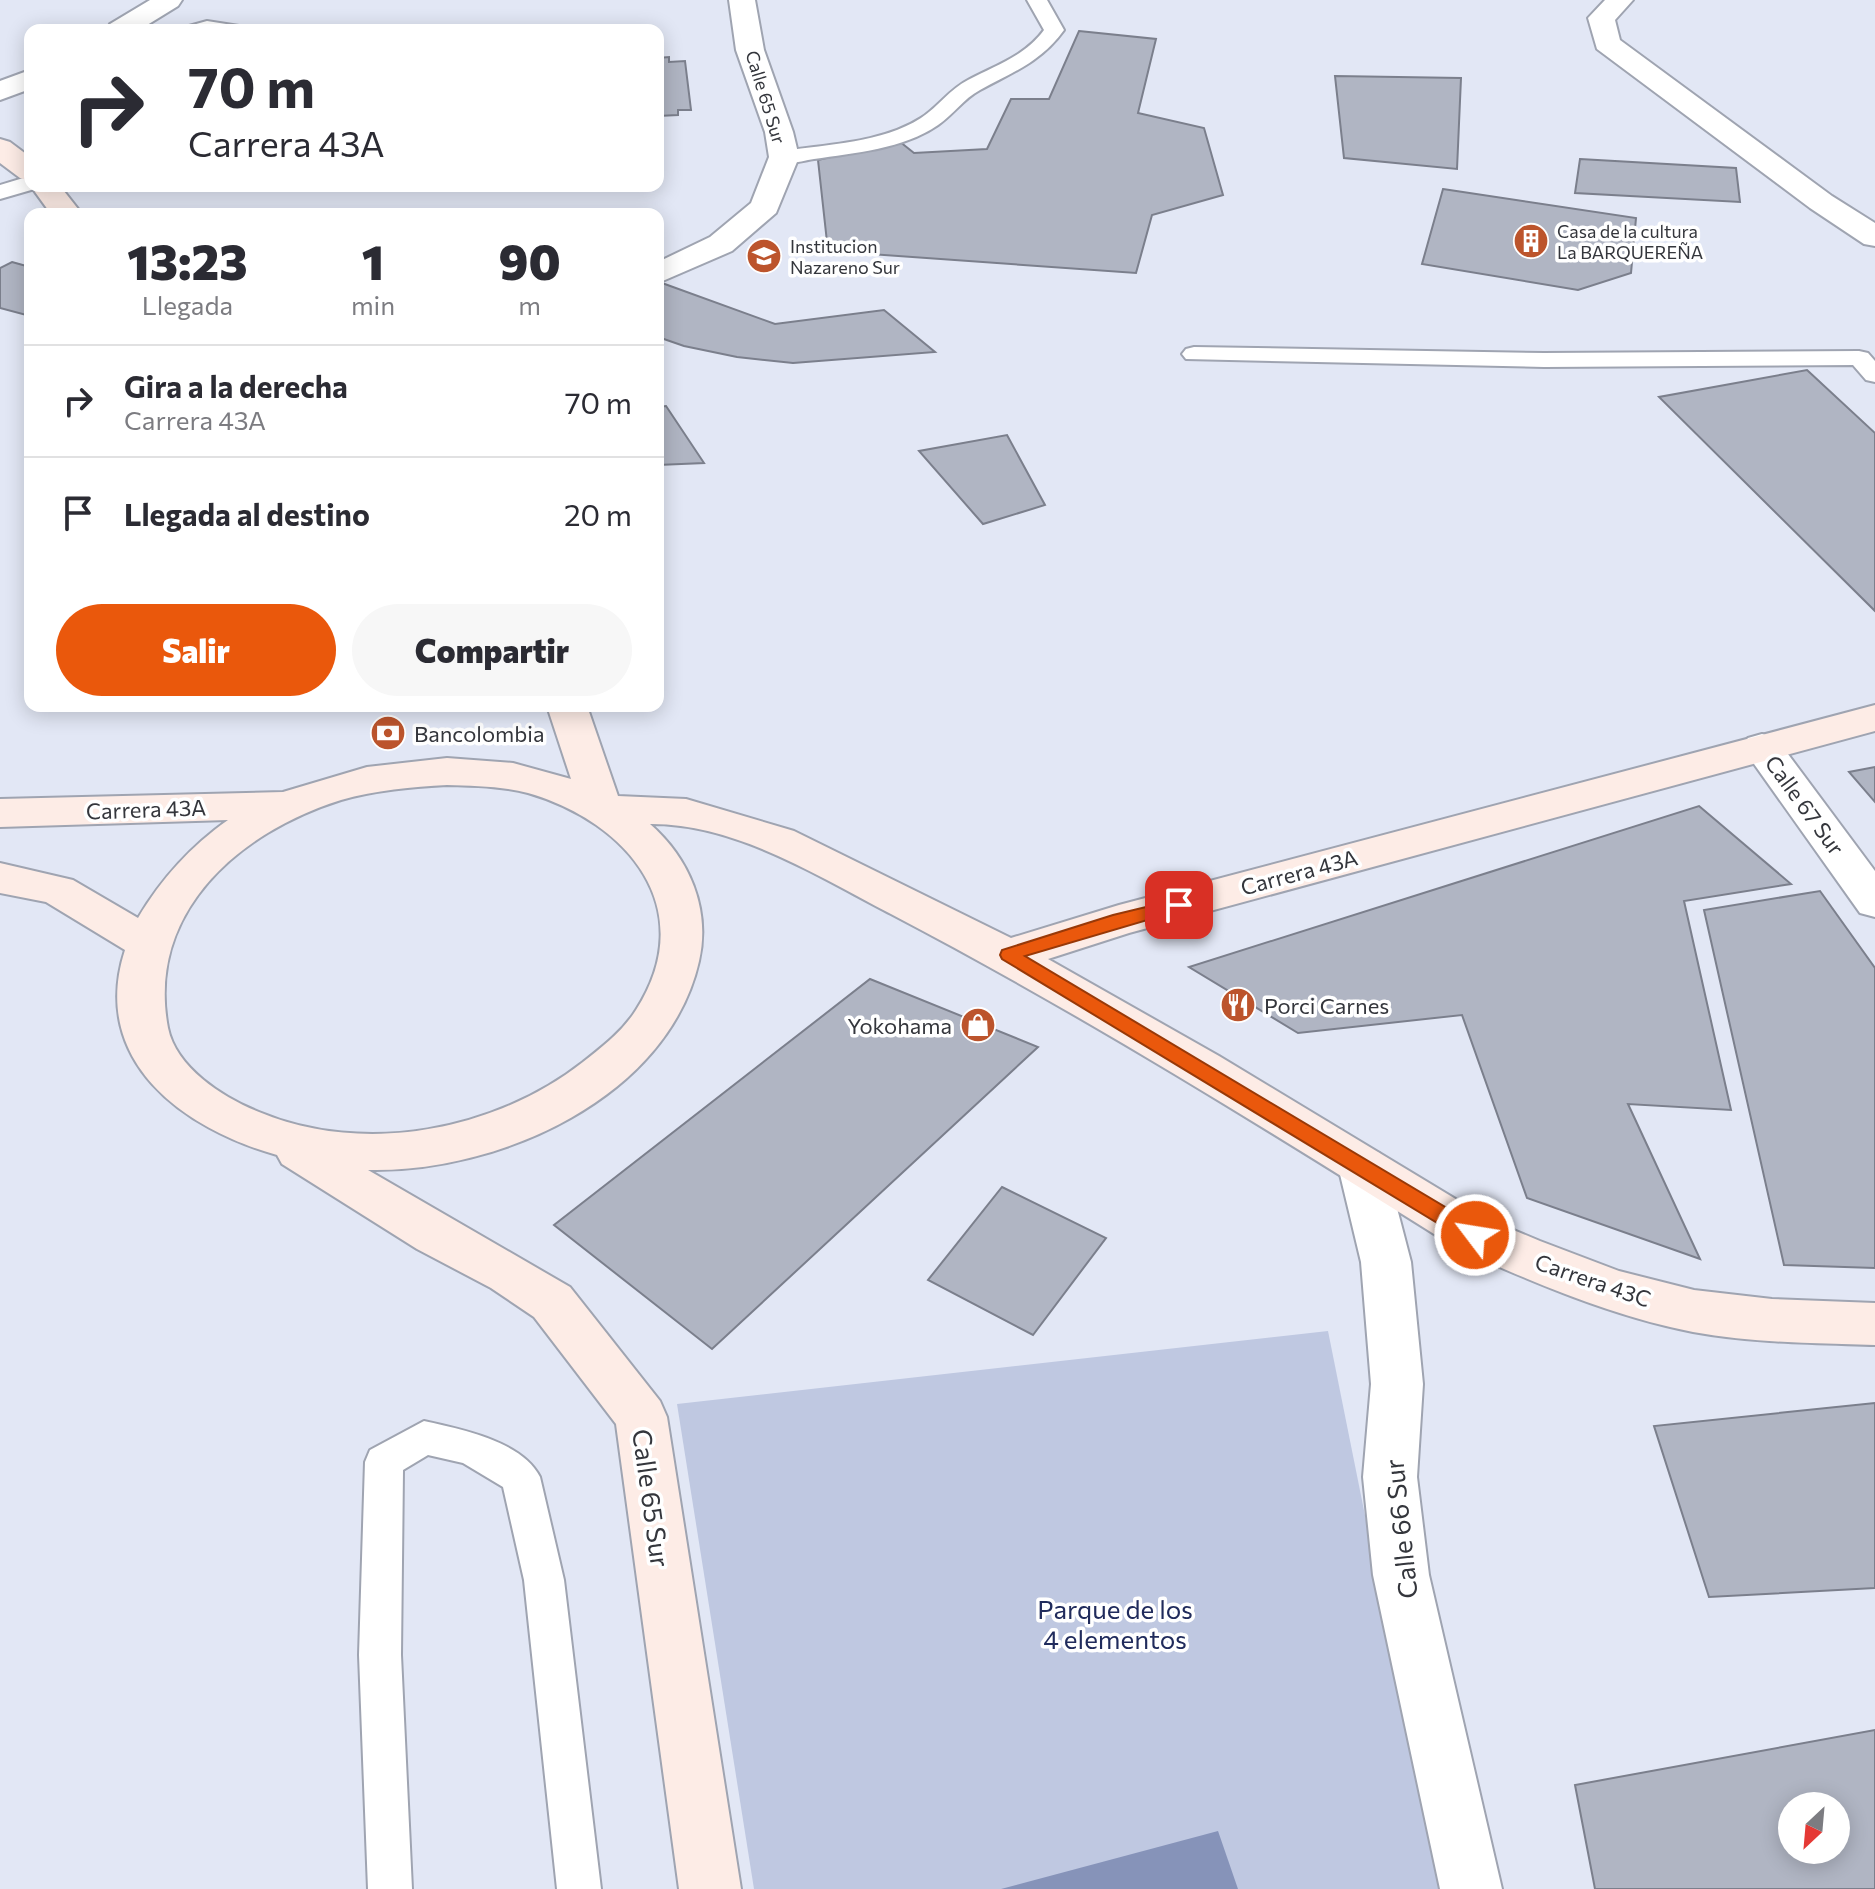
<!DOCTYPE html>
<html lang="es">
<head>
<meta charset="utf-8">
<style>
	body { margin:0; font-family:Commissioner,sans-serif; background:#f7f7f7; color:#2b2b33; height:100vh; display:flex; flex-direction:column; font-size:30px; white-space:nowrap }
	* { box-sizing:border-box; margin:0 }
	p { font-size:26px; color:#7c7c81 }
	.icon { flex:none; width:44px; height:44px; fill:none; stroke:currentColor; stroke-width:2; stroke-linecap:round; stroke-linejoin:round }
	.map { position:relative; flex:1; overflow:hidden }
	.drawer { position:absolute; left:24px; top:208px; width:640px; height:504px; display:flex; flex-direction:column; background:#fff; border-radius:16px; box-shadow:0 4px 20px #0003 }
	.drawer>* { flex:none }
	.banner { position:absolute; left:24px; top:24px; width:640px; height:168px; border-radius:16px; box-shadow:0 4px 20px #0003; background:#fff; color:#2b2b33; overflow:hidden }
	.needle { width:52px; rotate:206deg }
	.controls { position:absolute; left:1778px; top:1792px; display:grid; gap:16px }
	.controls a { display:grid; place-items:center; width:72px; height:72px; border-radius:50%; background:#fff; box-shadow:0 4px 20px #0003; font-size:40px }
	.pin { position:absolute; display:grid; place-items:center; width:68px; height:68px; color:#fff; margin:-34px; border-radius:16px; box-shadow:0 4px 12px #0006 }
	.me { position:absolute; width:88px; margin:-44px; rotate:301deg; stroke-linejoin:round; filter:drop-shadow(0 0 6px #0008) }
	.turn { display:flex; align-items:center; gap:28px; height:168px; padding:0 32px; font-size:36px }
	.turn .icon { width:104px; height:104px; stroke-width:2.5 }
	.turn b { display:block; font-size:56px; line-height:68px }
	.eta { display:flex; justify-content:space-evenly; align-items:center; height:136px; text-align:center }
	.eta b { font-size:48px; font-weight:800; line-height:56px }
	.cta { display:flex; gap:16px; margin-top:auto; padding:16px 32px }
	.cta a { flex:1; height:92px; border-radius:48px; background:#ea580c; color:#fff; font-size:32px; font-weight:800; line-height:92px; text-align:center }
	.cta a+a { background:#f7f7f7; color:#2b2b33 }
	ul { padding:0; list-style:none }
	li { display:flex; align-items:center; gap:24px; height:112px; padding:0 32px; border-top:2px solid #e1e1e2 }
	li div { flex:1 }
	li b { display:block; font-size:30px }
	li em { font-style:normal }
	.map>svg:first-child { display:block }
	.green { fill:#bfc8e1 }
	.water { fill:#8693b9 }
	.building { fill:#b0b5c3; stroke:#7b7f8c; stroke-width:2; fill-rule:evenodd }
	.lines { fill:none; stroke-linecap:round; stroke-linejoin:round }
	.lane-casing { stroke:#9fa4b1; stroke-width:4 }
	.street-casing { stroke:#9fa4b1; stroke-width:4 }
	.secondary-casing { stroke:#9fa4b1; stroke-width:4 }
	.lane { fill:#fff; fill-rule:evenodd }
	.street { fill:#fff; fill-rule:evenodd }
	.secondary { fill:#fdece6; fill-rule:evenodd }
	.route { fill:#ea580c; stroke:#983908; stroke-width:2 }
	.labels { text-anchor:middle; dominant-baseline:central; stroke-width:7; stroke-linejoin:round; paint-order:stroke }
	.far-street-label { font-size:18px; fill:#34363c; stroke:#fff }
	.far-poi-label { font-size:18px; fill:#34363c; stroke:#fff; text-anchor:start }
	.poi-label { font-size:22px; fill:#34363c; stroke:#fff; text-anchor:start }
	.street-label { font-size:22px; fill:#34363c; stroke:#fff }
	.near-street-label { font-size:26px; fill:#34363c; stroke:#fff }
	.near-park-label { font-size:26px; fill:#202b5c; stroke:#fff }
</style>
</head>
<body>
<div class="map">
<svg width="1875" height="1889" viewBox="0 0 1875 1889">
	<rect width="100%" height="100%" fill="#e2e7f5"/>
	<!-- green -->
	<path class="green" d="M1328,1331L1440,1889H754L677,1404Z"/>
	<!-- water -->
	<path class="water" d="M1218,1831L1238,1889H1001Z"/>
	<!-- building -->
	<path class="building" d="M1079,31L1156,39L1138,113L1204,128L1223,195L1152,215L1136,273L828,251L818,160L899,141L914,153L987,149L1011,99H1049Z
		M669,57V62L685,61L691,110H678V115L658,116V58Z
		M1335,76L1461,78L1457,169L1344,158Z
		M1580,159L1736,168L1740,202L1575,193Z
		M1443,189L1636,218L1631,273L1578,290L1422,264Z
		M12,262L30,267V316L0,308V268Z
		M662,283L775,324L884,310L935,352L793,363L737,357L684,346L658,337V284Z
		M1807,370L1875,433V611L1659,397Z
		M666,406L704,463L658,465V407Z
		M1007,435L1045,505L983,524L919,451Z
		M1875,767V802L1849,772Z
		M1699,806L1791,884L1684,901L1731,1110L1628,1104L1700,1259L1527,1198L1462,1015L1298,1033L1189,967Z
		M1820,891L1875,968V1268L1784,1265L1704,910Z
		M870,979L1038,1047L712,1349L554,1225Z
		M1002,1187L1106,1238L1033,1335L928,1280Z
		M1875,1403V1588L1709,1597L1654,1426Z
		M1875,1730V1889H1595L1575,1785ZM1792,1806H1836V1850H1792Z"/>
	<g class="lines">
		<defs>
			<path id="lane" d="M1027,0H1047L1064,30C1041,62 1013,72 980,90C963,99 953,115 938,125C904,149 854,153 814,159C801,161 782,168 773,157L784,151C828,144 882,143 921,118C938,107 950,89 968,80C996,65 1025,56 1044,30Z
				M207,21L239,26L242,30H186L189,26Z
				M30,176V186L38,188L0,199V185Z
				M1194,347L1544,353L1859,351L1868,353L1875,361V382L1866,380L1853,365L1544,367L1186,359L1182,354L1186,349Z
				M424,1421C460,1429 522,1441 540,1477L564,1580L601,1889H557L524,1580L503,1487L463,1463L428,1455L403,1470L401,1655L412,1889H368L359,1655L365,1462L370,1450Z"/>
			<path id="street" d="M150,0H182L178,6L139,30H107L110,24Z
				M729,0H755L764,50L793,132L799,157L776,213L732,251L658,283V262L710,237L751,203L769,157L765,132L736,50Z
				M1605,0H1633L1615,20L1620,40L1832,196L1875,223V246L1864,244L1810,208L1597,49L1588,18Z
				M30,70V89L0,100V81Z
				M1762,734L1776,738L1875,871V917L1860,913L1742,747L1748,738Z
				M1362,1147L1379,1153L1386,1166L1411,1262L1423,1384L1417,1477L1429,1575L1502,1889H1440L1373,1575L1363,1477L1371,1384L1361,1262L1338,1166L1345,1153Z"/>
			<path id="secondary" d="M0,139L10,142L30,157V181L20,178L0,163Z
				M30,185L60,186L82,214H51Z
				M1875,705V731L1129,933L1048,959L1219,1056L1492,1221L1540,1241L1619,1271L1694,1290L1772,1299L1875,1303V1345C1814,1343 1753,1343 1693,1332C1611,1316 1533,1282 1458,1249C1271,1132 1086,1016 891,914C817,876 735,823 650,824C689,858 711,909 699,961C668,1098 498,1173 368,1170L570,1287L660,1401L667,1417L741,1889H679L616,1424L534,1317L491,1288L417,1249L282,1164L277,1155C184,1129 89,1061 125,950L46,902L0,893V863L73,880L138,918C162,878 190,847 228,820L0,827V799L283,792L367,767L447,758L513,763L571,779L547,706H587L618,796L686,799L794,831L1011,938L1119,905ZM447,785C474,786 502,786 528,793C628,822 701,909 636,1010C623,1031 602,1047 583,1062C495,1131 364,1156 259,1112C224,1098 176,1068 168,1028C146,912 239,832 341,800C376,790 412,787 447,785Z"/>
		</defs>
		<!-- lane casing -->
		<use href="#lane" class="lane-casing"/>
		<!-- street casing -->
		<use href="#street" class="street-casing"/>
		<!-- secondary casing -->
		<use href="#secondary" class="secondary-casing"/>
		<!-- lane -->
		<use href="#lane" class="lane"/>
		<!-- street -->
		<use href="#street" class="street"/>
		<!-- secondary -->
		<use href="#secondary" class="secondary"/>
	</g>
	<!-- route -->
	<path class="route" d="M1179,899L1185,901L1188,905L1185,909L1025,956L1482,1229L1485,1235L1482,1241H1467L1002,959L1000,955L1002,950L1113,915Z"/>
	<!-- icons -->
	<defs>
		<symbol id="building-disc" viewBox="-11 -11 22 22"><circle r="9.5" fill="#bc542c" stroke="#fff"/><path d="M-4-6H4V6H1V3H-1V6H-4ZM-2.5-4.3h1.7v1.8h-1.7ZM.8-4.3h1.7v1.8H.8ZM-2.5-1h1.7V.8h-1.7ZM.8-1h1.7V.8H.8Z" fill="#fff"/></symbol>
		<symbol id="school-disc" viewBox="-11 -11 22 22"><circle r="9.5" fill="#bc542c" stroke="#fff"/><path d="M0-5L7-2L0 1L-7-2ZM-4 1L0 2.5L4 1V4Q0 6-4 4Z" fill="#fff"/></symbol>
		<symbol id="bank-disc" viewBox="-11 -11 22 22"><circle r="9.5" fill="#bc542c" stroke="#fff"/><path d="M-6-4H6V4H-6ZM0-2.3a2.3 2.3 0 1 0 0 4.6a2.3 2.3 0 1 0 0-4.6Z" fill="#fff"/></symbol>
		<symbol id="restaurant-disc" viewBox="-11 -11 22 22"><circle r="9.5" fill="#bc542c" stroke="#fff"/><path d="M-5-6h1v4h1v-4h1v4h1v-4h1v5L-1.5 .5V6h-2V.5L-5-1ZM5-6V6H3V1.5H1.5Q1.5-4 5-6Z" fill="#fff"/></symbol>
		<symbol id="shop-disc" viewBox="-11 -11 22 22"><circle r="9.5" fill="#bc542c" stroke="#fff"/><path d="M-5-2.5h2.3a2.7 3.5 0 0 1 5.4 0H5L5.5 6h-11ZM-1.5-2.5h3a1.5 2.3 0 0 0-3 0Z" fill="#fff"/></symbol>
	</defs>
	<g fill-rule="evenodd">
		<use href="#building-disc" x="1511" y="221" width="40" height="40"/>
		<use href="#school-disc" x="744" y="236" width="40" height="40"/>
		<use href="#bank-disc" x="368" y="713" width="40" height="40"/>
		<use href="#restaurant-disc" x="1218" y="985" width="40" height="40"/>
		<use href="#shop-disc" x="958" y="1005" width="40" height="40"/>
	</g>
	<g class="labels">
		<!-- far-street labels -->
		<g class="far-street-label">
			<text transform="translate(766 97) rotate(73)">Calle 65 Sur</text>
		</g>
		<!-- far-poi labels -->
		<g class="far-poi-label">
			<text x="1557" y="231">Casa de la cultura<tspan x="1557" dy="21">La BARQUEREÑA</tspan></text>
			<text x="790" y="246">Institucion<tspan x="790" dy="21">Nazareno Sur</tspan></text>
		</g>
		<!-- poi labels -->
		<g class="poi-label">
			<text x="414" y="733">Bancolombia</text>
			<text x="1264" y="1005">Porci Carnes</text>
			<text x="952" y="1025" text-anchor="end">Yokohama</text>
		</g>
		<!-- street labels -->
		<g class="street-label">
			<text transform="translate(1805 805) rotate(54)">Calle 67 Sur</text>
			<text transform="translate(146 809) rotate(-2)">Carrera 43A</text>
			<text transform="translate(1299 872) rotate(-15)">Carrera 43A</text>
			<text transform="translate(1593 1280) rotate(19)">Carrera 43C</text>
		</g>
		<!-- near-street labels -->
		<g class="near-street-label">
			<text transform="translate(652 1498) rotate(82)">Calle 65 Sur</text>
			<text transform="translate(1400 1529) rotate(-96)">Calle 66 Sur</text>
		</g>
		<!-- near-park labels -->
		<g class="near-park-label">
			<text x="1115" y="1608">Parque de los<tspan x="1115" dy="30">4 elementos</tspan></text>
		</g>
	</g>
</svg>
<div class="controls">
<a><svg class="needle" viewBox="-14 -14 28 28"><path d="M0-13l5 13h-10z" fill="#e53935"/><path d="M0 13l5-13h-10z" fill="#7c7c81"/></svg></a>
</div>
<div class="pin" style="left:1179px;top:905px;background:#d93025"><svg class="icon" aria-label="arrive" viewBox="0 0 24 24"><path d="M6 21V4h12l-3 4 3 4H6"/></svg></div>
<svg class="me" style="left:1475px;top:1235px" viewBox="-20 -20 40 40"><circle r="17" fill="#ea580c" stroke="#fff" stroke-width="3"/><path d="M0-11L8 9 0 5-8 9z" fill="#fff"/></svg>
<div class="banner">
<div class="turn"><svg class="icon" aria-label="right" viewBox="0 0 24 24"><path d="M7 20v-9h11M14 6l5 5-5 5"/></svg><div><b>70 m</b>Carrera 43A</div></div>
</div>
<section class="drawer">
<div class="eta">
<div><b>13:23</b><p>Llegada</p></div>
<div><b>1</b><p>min</p></div>
<div><b>90</b><p>m</p></div>
</div>
<ul>
<li><svg class="icon" aria-label="right" viewBox="0 0 24 24"><path d="M7 20v-9h11M14 6l5 5-5 5"/></svg><div><b>Gira a la derecha</b><p>Carrera 43A</p></div><em>70 m</em></li>
<li><svg class="icon" aria-label="arrive" viewBox="0 0 24 24"><path d="M6 21V4h12l-3 4 3 4H6"/></svg><div><b>Llegada al destino</b></div><em>20 m</em></li>
</ul>
<div class="cta"><a>Salir</a><a>Compartir</a></div>
</section>
</div>
</body>
</html>
